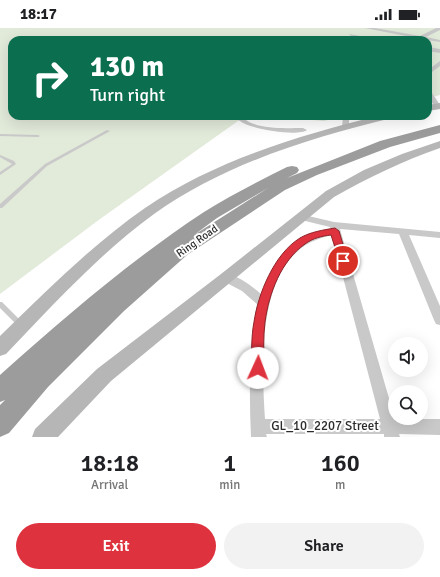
<!DOCTYPE html>
<html lang="en">
<head>
<meta charset="utf-8">
<style>
	body { margin:0; font-family:Signika,sans-serif; background:#f2f2f2; color:#202124; height:100vh; display:flex; flex-direction:column; font-size:15px; white-space:nowrap }
	* { box-sizing:border-box; margin:0 }
	p { font-size:13px; color:#757577 }
	.icon { flex:none; width:22px; height:22px; fill:none; stroke:currentColor; stroke-width:2; stroke-linecap:round; stroke-linejoin:round }
	.map { position:relative; height:409px; overflow:hidden }
	.side { display:flex; flex-direction:column; background:#fff; flex:1 }
	.side>* { flex:none }
	.hud { position:absolute; left:8px; top:8px; width:424px; height:84px; border-radius:12px; box-shadow:0 4px 16px #0002; background:#0b6e4f; color:#fff; overflow:hidden }
	.tools { position:absolute; left:388px; top:309px; display:grid; gap:8px }
	.tools a { display:grid; place-items:center; width:40px; height:40px; border-radius:50%; background:#fff; box-shadow:0 4px 16px #0002; font-size:20px }
	.pin { position:absolute; display:grid; place-items:center; width:34px; height:34px; color:#fff; margin:-17px; border:2px solid #fff; border-radius:50%; box-shadow:0 1px 4px #0007 }
	.me { position:absolute; width:44px; margin:-22px; rotate:2deg; stroke-linejoin:round; filter:drop-shadow(0 0 3px #0008) }
	.turn { display:flex; align-items:center; gap:14px; height:84px; padding:0 16px; font-size:18px }
	.turn .icon { width:52px; height:52px; stroke-width:2.5 }
	.turn b { display:block; font-size:28px; line-height:34px }
	.eta { display:flex; justify-content:space-evenly; align-items:center; height:68px; text-align:center }
	.eta b { font-size:24px; font-weight:600; line-height:28px }
	.primary-button { display:flex; gap:8px; margin-top:auto; padding:8px 16px }
	.primary-button a { flex:1; height:46px; border-radius:24px; background:#de333e; color:#fff; font-size:16px; font-weight:600; line-height:46px; text-align:center }
	.primary-button a+a { background:#f2f2f2; color:#202124 }
	.status { display:flex; justify-content:space-between; align-items:center; height:28px; padding:0 20px; background:#fff; direction:ltr }
	.status svg { height:11px; fill:currentColor }
	.map>svg:first-child { display:block }
	.green { fill:#e2eada }
	.lines { fill:none; stroke-linecap:round; stroke-linejoin:round }
	.service { fill:#c9c9c9; fill-rule:evenodd }
	.minor { fill:#c9c9c9; fill-rule:evenodd }
	.secondary { fill:#b6b6b6; fill-rule:evenodd }
	.trunk { fill:#9c9c9c; fill-rule:evenodd }
	.route { fill:#de333e; stroke:#902128 }
	.labels { text-anchor:middle; dominant-baseline:central; stroke-width:4; stroke-linejoin:round; paint-order:stroke }
	.street-label { font-size:11px; fill:#2c2c2c; stroke:#fff }
	.near-street-label { font-size:13px; fill:#2c2c2c; stroke:#fff }
</style>
</head>
<body>
<div class="status"><b>18:17</b><svg viewBox="0 0 49 12"><path d="M0 12V9h3v3zM5 12V6h3v6zM10 12V3h3v9zM15 12V0h3v12zM26 1h20v11H26zM47 4h2v5h-2z"/></svg></div>
<div class="map">
<svg width="440" height="409" viewBox="0 0 440 409">
	<rect width="100%" height="100%" fill="#fff"/>
	<!-- green -->
	<path class="green" d="M0,0H440V67L428,70V12H12V88H245L100,191L0,266Z
		M266,88H345L324,93Z"/>
	<g class="lines">
		<!-- service -->
		<path class="service" d="M107,102L110,103L47,138L2,180H0V176L45,136Z
			M0,106L38,107L40,108L38,109L0,108Z
			M0,127L14,133L16,136L0,147V144L12,136L0,129Z
			M0,274H2L23,295L24,297L23,299L21,300L19,299L0,280Z"/>
		<!-- minor -->
		<path class="minor" d="M365,0H375L420,8L436,0H440V2L426,9L440,12V14L421,11L416,12V10Z
			M349,6L377,11L379,12H369L351,8Z
			M428,19L440,21V25L428,23Z
			M440,33V38L428,47V42Z
			M428,61L430,62L440,77L439,79L434,78L428,68Z
			M241,88H248L246,92C260,102 286,100 303,100L307,102C298,109 249,101 240,93L238,92Z
			M343,88H349V101H346L342,99Z
			M300,186L334,194L440,204V210L409,207L440,278V297L436,296L434,292L399,206L340,201L395,391H440V407L399,406L400,409H384V406H266L267,409H251C249,364 249,321 257,276L242,263L223,253L221,250L223,247C234,244 253,259 261,266C277,227 288,211 330,201V199L297,191L295,189ZM332,207L380,391H265C262,341 257,258 299,222C308,214 320,210 332,207Z"/>
		<!-- secondary -->
		<path class="secondary" d="M440,75V81L428,83V77Z
			M377,88H394L392,90C310,110 224,136 154,186C99,226 53,277 6,326L0,328V308C46,263 92,217 145,180C214,133 297,108 377,88Z
			M440,113V120C403,133 369,149 334,169L111,353L58,409H32L35,401L97,341L221,246L326,163L364,142L402,126Z"/>
		<!-- trunk -->
		<path class="trunk" d="M440,97V105L390,119L317,147L285,162L187,227L124,283L48,359L9,405L0,409V377L5,372L0,374V347C65,289 131,232 204,184C231,167 259,153 287,139L292,138L297,139L299,142L297,145L287,150L380,113ZM268,160L194,207L217,190Z"/>
	</g>
	<!-- route -->
	<path class="route" d="M335,200L339,203L348,233L343,236L340,235L331,207C322,208 313,210 305,216C281,233 269,265 265,294C263,309 264,325 264,340L262,344L258,346L253,344L251,340C252,325 251,309 254,294C258,266 274,226 300,210C310,204 323,202 335,200Z"/>
	<g class="labels">
		<!-- street labels -->
		<g class="street-label">
			<text transform="translate(197 213) rotate(-35)">Ring Road</text>
		</g>
		<!-- near-street labels -->
		<g class="near-street-label">
			<text x="325" y="398">GL_10_2207 Street</text>
		</g>
	</g>
</svg>
<div class="tools">
<a><svg class="icon" aria-label="sound" viewBox="0 0 24 24"><path d="M4 9h4l5-4v14l-5-4H4zM17 9q2 3 0 6"/></svg></a>
<a><svg class="icon" aria-label="search" viewBox="0 0 24 24"><circle cx="10" cy="10" r="6"/><path d="M15 15l6 6"/></svg></a>
</div>
<div class="pin" style="left:343px;top:233px;background:#d93025"><svg class="icon" aria-label="arrive" viewBox="0 0 24 24"><path d="M6 21V4h12l-3 4 3 4H6"/></svg></div>
<svg class="me" style="left:258px;top:340px" viewBox="-20 -20 40 40"><circle r="19" fill="#fff"/><path d="M0-13L10 11 0 6-10 11z" fill="#de333e"/></svg>
<div class="hud">
<div class="turn"><svg class="icon" aria-label="right" viewBox="0 0 24 24"><path d="M7 20v-9h11M14 6l5 5-5 5"/></svg><div><b>130 m</b>Turn right</div></div>
</div>
</div>
<section class="side">
<div class="eta">
<div><b>18:18</b><p>Arrival</p></div>
<div><b>1</b><p>min</p></div>
<div><b>160</b><p>m</p></div>
</div>
<div class="primary-button"><a>Exit</a><a>Share</a></div>
</section>
</body>
</html>
